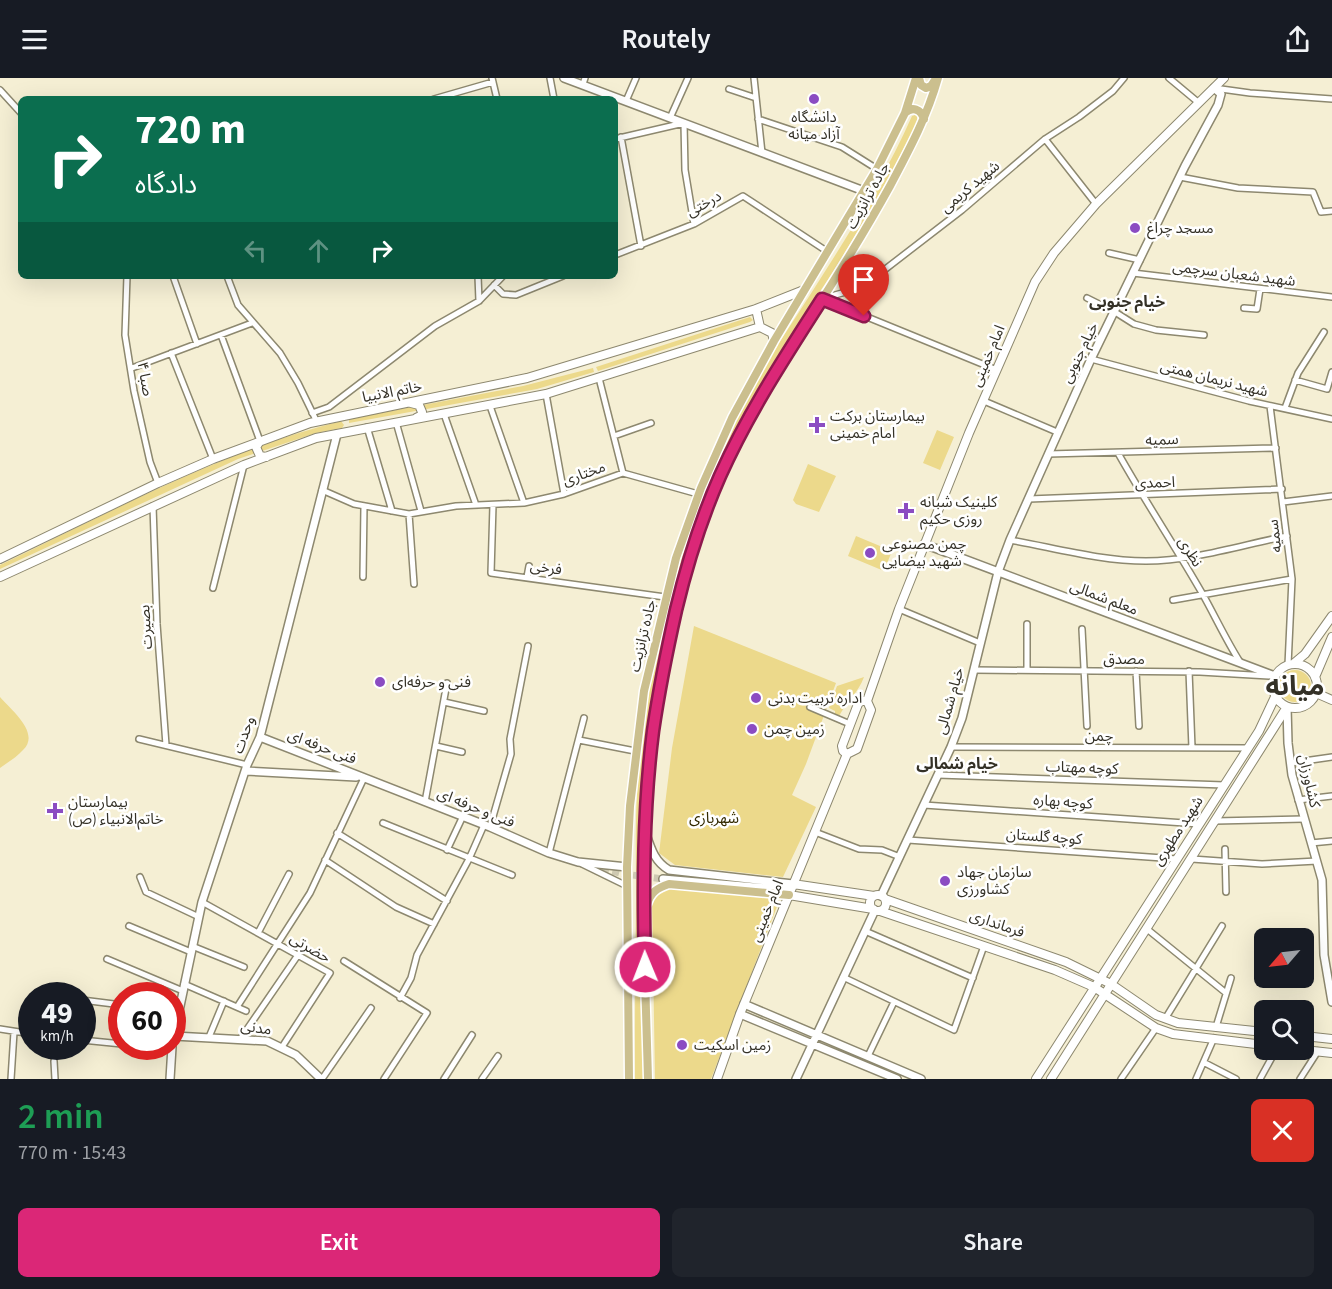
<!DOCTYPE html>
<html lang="en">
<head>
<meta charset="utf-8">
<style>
	body { margin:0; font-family:"Source Sans 3","Noto Sans Arabic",sans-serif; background:#20242c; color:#f1f3f6; height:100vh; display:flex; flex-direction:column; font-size:22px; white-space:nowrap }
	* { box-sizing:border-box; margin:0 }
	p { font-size:20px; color:#9ea1a6 }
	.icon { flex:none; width:33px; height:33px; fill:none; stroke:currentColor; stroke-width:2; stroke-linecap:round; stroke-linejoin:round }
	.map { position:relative; height:1001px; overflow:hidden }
	.details { display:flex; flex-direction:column; background:#171b24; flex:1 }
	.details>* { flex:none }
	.banner { position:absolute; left:18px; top:18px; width:600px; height:183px; border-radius:9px; box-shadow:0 6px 24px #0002; background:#0b6e4f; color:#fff; overflow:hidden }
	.needle { width:39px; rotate:242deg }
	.buttons { position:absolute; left:1254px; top:850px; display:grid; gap:12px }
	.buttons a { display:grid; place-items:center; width:60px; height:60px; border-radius:9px; background:#171b24; box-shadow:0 6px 24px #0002; font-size:30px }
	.speed { position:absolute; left:18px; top:904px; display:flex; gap:12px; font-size:30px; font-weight:700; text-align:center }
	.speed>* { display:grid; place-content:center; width:78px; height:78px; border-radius:50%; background:#171b24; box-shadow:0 6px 24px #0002; line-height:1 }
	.speed small { font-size:15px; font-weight:400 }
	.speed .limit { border:9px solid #d22; background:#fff; color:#111 }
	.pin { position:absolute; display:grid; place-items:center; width:51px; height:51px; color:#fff; margin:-62px -26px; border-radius:50% 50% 50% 0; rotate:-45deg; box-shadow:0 0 6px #0007 }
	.pin .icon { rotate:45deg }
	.me { position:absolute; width:66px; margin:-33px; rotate:359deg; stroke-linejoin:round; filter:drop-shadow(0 0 4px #0008) }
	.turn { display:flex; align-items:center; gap:21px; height:126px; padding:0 18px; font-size:27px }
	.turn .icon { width:78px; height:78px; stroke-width:2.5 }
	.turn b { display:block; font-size:42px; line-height:51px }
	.lanes { display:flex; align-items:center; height:57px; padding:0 18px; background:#0003; justify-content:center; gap:30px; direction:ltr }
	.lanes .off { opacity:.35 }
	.round { display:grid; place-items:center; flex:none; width:63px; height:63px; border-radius:9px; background:#20242c }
	.summary { display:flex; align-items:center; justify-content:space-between; height:102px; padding:0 18px }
	h1 { font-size:36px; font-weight:600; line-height:45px; color:#1e9e55 }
	.cta { display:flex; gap:12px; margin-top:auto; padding:12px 18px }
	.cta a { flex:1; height:69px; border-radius:9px; background:#db2777; color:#fff; font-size:24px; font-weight:600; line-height:69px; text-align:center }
	.cta a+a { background:#20242c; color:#f1f3f6 }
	header { display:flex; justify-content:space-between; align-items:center; height:78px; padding:0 18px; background:#171b24; font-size:27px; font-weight:600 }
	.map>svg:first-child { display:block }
	.green { fill:#ecd98b }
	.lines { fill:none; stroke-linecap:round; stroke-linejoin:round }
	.tertiary-tunnel { stroke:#cec9b1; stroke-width:7; stroke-dasharray:7 3.5; stroke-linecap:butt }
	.minor-casing { stroke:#8d886f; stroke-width:8 }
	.tertiary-casing { stroke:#8d886f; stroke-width:10 }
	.secondary-casing { stroke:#8d886f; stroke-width:10 }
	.primary-casing { stroke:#fff; stroke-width:11 }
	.minor { stroke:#fff; stroke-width:5 }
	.tertiary { stroke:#fff; stroke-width:7 }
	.secondary { stroke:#fff; stroke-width:8 }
	.primary { stroke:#cbbf8e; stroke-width:8 }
	.route-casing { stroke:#8e194d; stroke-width:15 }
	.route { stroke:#db2777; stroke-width:10 }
	.poi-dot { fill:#8b4cc2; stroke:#fff; stroke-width:2 }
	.labels { text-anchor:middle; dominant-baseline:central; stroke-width:5; stroke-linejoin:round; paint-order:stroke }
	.poi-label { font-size:15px; fill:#343127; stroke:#fff; text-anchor:start }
	.street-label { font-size:15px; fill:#343127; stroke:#fff }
	.park-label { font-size:15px; fill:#332a00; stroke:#fff }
	.neighbourhood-label { font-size:16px; font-weight:bold; fill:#343127; stroke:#fff }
	.town-label { font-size:27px; font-weight:bold; fill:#343127; stroke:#fff }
</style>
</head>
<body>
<header><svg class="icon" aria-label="menu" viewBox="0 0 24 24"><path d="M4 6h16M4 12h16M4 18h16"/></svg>Routely<svg class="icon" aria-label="share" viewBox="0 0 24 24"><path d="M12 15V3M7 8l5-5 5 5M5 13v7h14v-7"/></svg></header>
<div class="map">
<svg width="1332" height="1001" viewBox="0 0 1332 1001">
	<rect width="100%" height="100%" fill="#f5efd4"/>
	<!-- green -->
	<path class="green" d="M915,37L917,38V44C891,98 861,149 829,200C798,247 765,293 740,344C686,451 654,573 643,693C634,795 642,899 643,1001H635C635,941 635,881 636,821C636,786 635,752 637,717C646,582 682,448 743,327C762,289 787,253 810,217C847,159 884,101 912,38Z
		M750,239L753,242L750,244L598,293L596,289Z
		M593,290L594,294L537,311L349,345V341L523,308Z
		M341,343L344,347L342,350L316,355L238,381L0,491V487C111,434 221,373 341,343Z
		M937,352L954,359L940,392L923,385Z
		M808,386L836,398L819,434L796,426L793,422Z
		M856,458L892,473L884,493L848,478Z
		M694,548L836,605L806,686L792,717L816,729L783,799L675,787L659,775L672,670Z
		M1279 608a16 16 0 1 1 32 0a16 16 0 1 1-32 0Z
		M864,599C858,615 847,623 839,638L835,636V633L829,630L837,608Z
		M0,619C11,632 41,655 23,672C17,679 8,684 0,690Z
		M671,809L773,819L778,822V826L711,1001H655L652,821L655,816Z"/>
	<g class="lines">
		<!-- tertiary-tunnel -->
		<path class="tertiary-tunnel" d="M592,788L624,796L663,801"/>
		<defs>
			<path id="minor" d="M492,0L497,21
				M550,0L554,21
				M754,0L762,75
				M1169,0L1199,25
				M583,6L585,0
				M1214,10L1250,15L1332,21
				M729,11L756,20
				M0,12L21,35
				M434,21L493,4
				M626,23L636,0
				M670,40L688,0
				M758,41L842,69L877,91
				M621,59L641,168
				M615,61L684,45L685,92L694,146
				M1045,61L1096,126
				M1180,99L1238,110L1313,114L1321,134L1332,133
				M1109,175L1140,182
				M615,177L694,146L743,118L828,174
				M1133,195L1332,219
				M127,198L125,257L134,313L150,384L158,405
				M173,198L197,266
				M227,198L238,227L280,275L298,305L317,344
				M478,198L479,223
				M494,207L503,216L516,217L563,198
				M824,220L853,212L879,196L962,132L1045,61L1079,39L1113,13L1124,0
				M1087,220L1115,234L1134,246L1156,252L1204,257
				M823,221L997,292
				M1244,230L1257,231L1260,211
				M221,257L260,363
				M171,275L213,381
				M1091,281L1249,323L1332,341
				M132,290L252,245
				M599,300L623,395
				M1295,302L1327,311L1332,294
				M546,316L564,416
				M984,323L1057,354
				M490,328L524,425
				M1270,328L1292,501L1288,587
				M1285,330L1298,295L1324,254
				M312,335L329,329L435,248L479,223L503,198
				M444,336L476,427
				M396,344L421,433
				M367,349L392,433
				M614,358L651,345
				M1118,375C1145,423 1175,468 1202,515C1215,538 1226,562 1240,584
				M1048,376L1276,370
				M322,412L354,426L409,436L456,428L524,425L564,416L623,395L698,416
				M1029,421L1282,411
				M1283,424L1332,418
				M493,427L491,495L665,519
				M153,428L157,546L166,667
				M409,436L414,506
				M1010,462C1055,470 1101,483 1146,483C1192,483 1242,467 1287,458
				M363,499L364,428
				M527,499L529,488
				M213,510L244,387
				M1173,522L1292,501
				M899,531L980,565
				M1027,546V592
				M1082,551L1087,648
				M974,592L1200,594L1269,598
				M1136,593L1139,648
				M1189,593L1192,670
				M444,624L484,633
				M810,629L850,646
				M139,661L247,687
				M579,662L635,673
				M436,668L462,674
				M951,669L1248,670
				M1290,685L1332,679
				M938,697L1224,707
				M1298,722L1332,718
				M425,724L447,605
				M924,727L1199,746
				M1215,743L1304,741
				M383,745L512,797
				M490,749L511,676L510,661L528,568
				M815,754L859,771L882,772L900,779
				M337,755L447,823
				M908,762L1177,781
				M1311,765L1332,763
				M1225,771L1226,814
				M447,772L463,738
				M549,775L584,640
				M1192,781L1262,786L1317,783
				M325,782L396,829L434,846
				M582,786L627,808
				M140,799L146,814L199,839
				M202,824L330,895L282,969
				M129,848L191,874
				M1147,851L1226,915
				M865,853L973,900
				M258,855L289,796
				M192,868L244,889
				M107,881L183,913
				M344,883L427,935L384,1001
				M843,899L954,952L984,868
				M184,906L246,933
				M37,916L54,918
				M400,920L411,900L417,877L469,781L484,747
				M82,922L122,927
				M237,929L310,815L364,700
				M1165,941L1222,848
				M1216,949L1231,900
				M0,951L32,956
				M209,959L224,923
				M241,960L298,877
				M82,962L122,966
				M149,969L171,972
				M868,978L894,924
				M54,983L55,1001
				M1205,985L1236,1001
				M11,1001L14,954
				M322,1001L371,930
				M444,1001L472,957
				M482,1001L498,978
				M1121,1001L1156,950
				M1196,1001L1214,960
				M1260,1001L1276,972
				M1300,1001L1318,973"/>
			<path id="tertiary" d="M564,0L864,113
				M924,466L1275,598
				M1287,629L1288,665L1292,697L1322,802L1324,877L1332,924
				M260,659L490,749L549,775L578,784L627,789
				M246,693L356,699
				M646,756C651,771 655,784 669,792L793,806
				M663,801L790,812
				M881,818L951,669L962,640L998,494L1010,462L1091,281L1185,88L1218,27L1221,16L1214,10
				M744,926L921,1001
				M740,936L897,1001
				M174,958L267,963L296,977L321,1001
				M172,966L202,824L247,687L260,659L337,356
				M170,1001L172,969
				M796,1001L875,832"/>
			<path id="secondary" d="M756,231L760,249
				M411,325L419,327L422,334V337L416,340
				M260,363L256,369L260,378L266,379
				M0,481L158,405L213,381L310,345L527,300L756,231L804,212
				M0,499L244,387L316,360L546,316L760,249L772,255L774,263
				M1273 608a22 22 0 1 1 44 0a22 22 0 1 1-44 0Z
				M1293,586L1305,576L1332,538
				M1315,599L1332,559
				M1316,615L1332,622
				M861,623H867L871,632L857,671L847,676L843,673L842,668L858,626Z
				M867,623L899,531L969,355L1035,204L1054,175L1096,126L1224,0
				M793,806L874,818
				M789,817L873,831
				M870 825a8 8 0 1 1 16 0a8 8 0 1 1-16 0Z
				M885,821L1066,884L1111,906L1156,937L1178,945L1264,954
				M880,833L1055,892L1094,909L1156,950L1173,956L1264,967
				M1304,958L1332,961
				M1304,972L1332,975
				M717,1001L740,936L847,676
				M1036,1001L1259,653L1275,619
				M1051,1001L1287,629"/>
			<path id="primary" d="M919,0L921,7L926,10L931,8L935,2
				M905,35C912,28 921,31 924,41
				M647,826C651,814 657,810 669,806L789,817
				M629,1001L627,789L630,728L644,613L676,480L701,410L732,340L774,263L877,91L905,35L916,0
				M648,1001C645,885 638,768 653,653C667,548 694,444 742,350C761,314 784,280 807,245C836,200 864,155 890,108C909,72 927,39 938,0"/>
		</defs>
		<!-- minor casing -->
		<use href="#minor" class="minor-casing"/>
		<!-- tertiary casing -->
		<use href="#tertiary" class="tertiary-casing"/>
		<!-- secondary casing -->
		<use href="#secondary" class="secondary-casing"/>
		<!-- primary casing -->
		<use href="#primary" class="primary-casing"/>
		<!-- minor -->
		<use href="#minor" class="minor"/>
		<!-- tertiary -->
		<use href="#tertiary" class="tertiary"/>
		<!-- secondary -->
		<use href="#secondary" class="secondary"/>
		<!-- primary -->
		<use href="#primary" class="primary"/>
	</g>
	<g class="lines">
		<defs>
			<path id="route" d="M645,889C643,811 643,731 653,653C659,612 667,572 676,532C687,486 701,441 720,398C748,335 785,279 822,221L864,238"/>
		</defs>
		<!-- route casing -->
		<use href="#route" class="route-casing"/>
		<!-- route -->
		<use href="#route" class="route"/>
	</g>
	<!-- markers -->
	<g class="poi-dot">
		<circle cx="814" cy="21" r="6"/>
		<circle cx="1135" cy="150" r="6"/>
		<path d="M814 338h6v6h6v6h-6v6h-6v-6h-6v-6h6z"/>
		<path d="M903 424h6v6h6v6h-6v6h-6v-6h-6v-6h6z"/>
		<circle cx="870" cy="475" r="6"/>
		<circle cx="380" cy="604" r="6"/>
		<circle cx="756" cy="620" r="6"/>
		<circle cx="752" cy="651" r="6"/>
		<path d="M52 724h6v6h6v6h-6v6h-6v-6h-6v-6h6z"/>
		<circle cx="945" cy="803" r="6"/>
		<circle cx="682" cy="967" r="6"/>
	</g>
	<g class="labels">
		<!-- poi labels -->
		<g class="poi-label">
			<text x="814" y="39" text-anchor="middle">دانشگاه<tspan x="814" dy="17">آزاد میانه</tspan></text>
			<text x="1147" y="150">مسجد چراغ</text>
			<text x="830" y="338">بیمارستان برکت<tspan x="830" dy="17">امام خمینی</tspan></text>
			<text x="920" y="424">کلینیک شبانه<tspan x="920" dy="17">روزی حکیم</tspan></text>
			<text x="882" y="466">چمن مصنوعی<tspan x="882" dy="17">شهید بیضایی</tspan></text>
			<text x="392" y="604">فنی و حرفه‌ای</text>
			<text x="768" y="620">اداره تربیت بدنی</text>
			<text x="764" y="651">زمین چمن</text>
			<text x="68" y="724">بیمارستان<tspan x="68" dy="17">خاتم‌الانبیاء (ص)</tspan></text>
			<text x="957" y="794">سازمان جهاد<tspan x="957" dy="17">کشاورزی</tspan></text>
			<text x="694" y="967">زمین اسکیت</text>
		</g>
		<!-- street labels -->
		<g class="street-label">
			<text transform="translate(970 109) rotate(-40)">شهید کریمی</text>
			<text transform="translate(868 118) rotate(-61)">جاده ترانزیت</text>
			<text transform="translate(704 126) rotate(-29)">درختی</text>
			<text transform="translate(1234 196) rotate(7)">شهید شعبان سرچمی</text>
			<text transform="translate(1080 275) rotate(-64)">خیام جنوبی</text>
			<text transform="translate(988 278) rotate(-67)">امام خمینی</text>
			<text transform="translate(145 301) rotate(80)">صبا ۴</text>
			<text transform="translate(1214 301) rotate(14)">شهید نریمان همتی</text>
			<text transform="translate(392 314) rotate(-11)">خاتم الانبیا</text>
			<text transform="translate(1162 362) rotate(-2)">سميه</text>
			<text transform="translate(584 396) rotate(-20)">مختاری</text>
			<text transform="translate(1155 405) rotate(-2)">احمدی</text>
			<text transform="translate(1275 458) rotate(-97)">سمیه</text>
			<text transform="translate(1190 474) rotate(58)">نظری</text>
			<text transform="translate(546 490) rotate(8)">فرخی</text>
			<text transform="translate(1104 520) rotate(21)">معلم شمالی</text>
			<text transform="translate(146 549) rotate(-94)">بصيرت</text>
			<text transform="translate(643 558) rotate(-77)">جاده ترانزیت</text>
			<text x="1124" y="581">مصدق</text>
			<text transform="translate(950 623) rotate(-74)">خیام شمالی</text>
			<text transform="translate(244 657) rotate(-70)">وحدت</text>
			<text x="1099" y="658">چمن</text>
			<text transform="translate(322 669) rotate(21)">فنی حرفه ای</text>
			<text transform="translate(1082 690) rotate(2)">کوچه مهتاب</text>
			<text transform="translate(1309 703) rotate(77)">کشاورزان</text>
			<text transform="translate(1063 724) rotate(4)">کوچه بهاره</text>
			<text transform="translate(476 730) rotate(22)">فنی و حرفه ای</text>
			<text transform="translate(1178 753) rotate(-57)">شهید مطهری</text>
			<text transform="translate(1044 759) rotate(4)">کوچه گلستان</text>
			<text transform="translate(767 833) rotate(-68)">امام خمینی</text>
			<text transform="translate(997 846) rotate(19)">فرمانداری</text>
			<text transform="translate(310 870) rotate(30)">حضرتی</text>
			<text transform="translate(256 950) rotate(8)">مدنی</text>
		</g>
		<!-- park labels -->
		<g class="park-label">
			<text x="714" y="740">شهربازی</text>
		</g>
		<!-- neighbourhood labels -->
		<g class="neighbourhood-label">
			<text x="1127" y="224">خیام جنوبی</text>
			<text x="957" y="686">خیام شمالی</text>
		</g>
		<!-- town labels -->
		<g class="town-label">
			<text x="1295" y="608">میانه</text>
		</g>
	</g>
</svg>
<div class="buttons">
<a><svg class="needle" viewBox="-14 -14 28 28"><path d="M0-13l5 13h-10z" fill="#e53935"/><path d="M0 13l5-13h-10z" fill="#9ea1a6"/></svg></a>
<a><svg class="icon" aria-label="search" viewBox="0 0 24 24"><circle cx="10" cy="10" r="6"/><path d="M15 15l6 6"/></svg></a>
</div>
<div class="speed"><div>49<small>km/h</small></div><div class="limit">60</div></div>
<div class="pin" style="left:864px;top:238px;background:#d93025"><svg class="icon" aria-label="arrive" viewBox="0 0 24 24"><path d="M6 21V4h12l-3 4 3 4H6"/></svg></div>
<svg class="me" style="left:645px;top:889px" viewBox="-20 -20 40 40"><circle r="17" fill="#db2777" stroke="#fff" stroke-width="3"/><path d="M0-11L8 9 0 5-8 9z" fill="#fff"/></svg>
<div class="banner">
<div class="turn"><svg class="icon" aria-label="right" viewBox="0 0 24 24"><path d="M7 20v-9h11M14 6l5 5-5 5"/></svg><div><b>720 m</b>دادگاه</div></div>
<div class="lanes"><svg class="icon off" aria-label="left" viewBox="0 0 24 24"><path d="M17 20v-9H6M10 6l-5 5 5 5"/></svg><svg class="icon off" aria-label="ahead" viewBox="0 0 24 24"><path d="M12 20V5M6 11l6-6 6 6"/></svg><svg class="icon" aria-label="right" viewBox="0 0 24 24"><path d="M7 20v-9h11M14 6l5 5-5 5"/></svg></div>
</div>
</div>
<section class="details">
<div class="summary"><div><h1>2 min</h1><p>770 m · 15:43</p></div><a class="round" style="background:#d93025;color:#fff"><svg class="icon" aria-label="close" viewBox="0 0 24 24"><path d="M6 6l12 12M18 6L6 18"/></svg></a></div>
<div class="cta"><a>Exit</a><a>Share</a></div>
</section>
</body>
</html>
